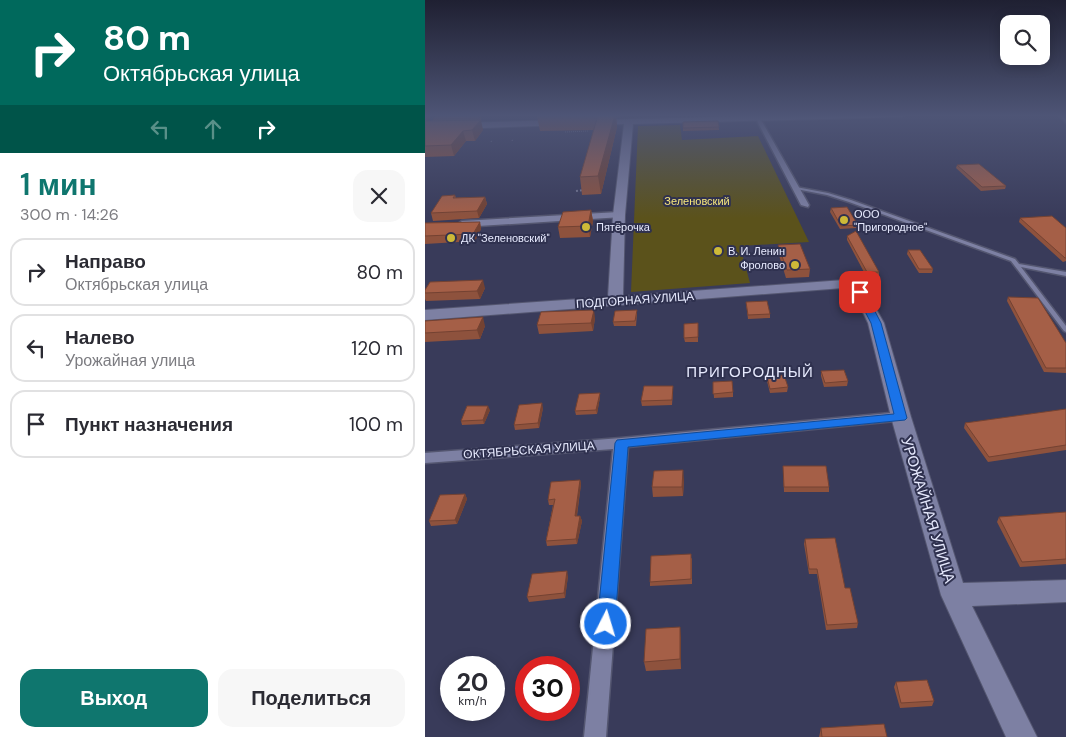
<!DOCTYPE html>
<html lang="ru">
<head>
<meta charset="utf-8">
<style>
	body { margin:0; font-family:"DM Sans",sans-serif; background:#f7f7f7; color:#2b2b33; height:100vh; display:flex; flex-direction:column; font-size:19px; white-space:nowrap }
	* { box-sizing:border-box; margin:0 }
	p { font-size:16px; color:#7c7c81 }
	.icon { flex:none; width:28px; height:28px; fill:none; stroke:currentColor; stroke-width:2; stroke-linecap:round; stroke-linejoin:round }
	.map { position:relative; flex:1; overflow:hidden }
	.details { display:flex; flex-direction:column; background:#fff; width:425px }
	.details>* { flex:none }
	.hud { background:#00695c; color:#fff; overflow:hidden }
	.controls { position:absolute; left:575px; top:15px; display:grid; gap:10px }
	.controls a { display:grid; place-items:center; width:50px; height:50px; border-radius:10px; background:#fff; box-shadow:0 2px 12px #0003; font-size:25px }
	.speed { position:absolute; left:15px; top:656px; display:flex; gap:10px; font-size:25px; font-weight:700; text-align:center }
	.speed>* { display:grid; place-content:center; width:65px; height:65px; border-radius:50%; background:#fff; box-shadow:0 2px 12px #0003; line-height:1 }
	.speed small { font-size:12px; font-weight:400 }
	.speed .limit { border:8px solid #d22; background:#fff; color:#111 }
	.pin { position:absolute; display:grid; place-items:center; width:42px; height:42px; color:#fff; margin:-21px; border-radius:10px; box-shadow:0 2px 8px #0006 }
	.me { position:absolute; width:55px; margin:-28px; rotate:5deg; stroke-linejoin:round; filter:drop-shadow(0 0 4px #0008) }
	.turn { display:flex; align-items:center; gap:18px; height:105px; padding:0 20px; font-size:22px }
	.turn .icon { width:65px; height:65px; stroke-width:2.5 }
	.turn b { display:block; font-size:35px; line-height:42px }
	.lanes { display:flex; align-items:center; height:48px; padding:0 20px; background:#0003; justify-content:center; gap:25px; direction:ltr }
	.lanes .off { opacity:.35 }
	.round { display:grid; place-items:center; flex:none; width:52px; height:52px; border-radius:15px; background:#f7f7f7 }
	.summary { display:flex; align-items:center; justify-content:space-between; height:85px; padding:0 20px }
	h1 { font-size:30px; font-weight:600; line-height:38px; color:#0f766e }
	.primary-button { display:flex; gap:10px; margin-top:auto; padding:10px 20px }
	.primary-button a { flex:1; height:58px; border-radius:15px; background:#0f766e; color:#fff; font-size:20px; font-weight:600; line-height:58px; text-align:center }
	.primary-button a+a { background:#f7f7f7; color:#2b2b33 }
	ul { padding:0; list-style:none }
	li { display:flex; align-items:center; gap:15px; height:68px; margin:0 10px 8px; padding:0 10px; border:2px solid #e1e1e2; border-radius:15px }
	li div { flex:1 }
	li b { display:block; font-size:19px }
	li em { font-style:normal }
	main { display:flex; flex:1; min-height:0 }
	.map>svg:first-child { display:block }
	.green { fill:#5b521b }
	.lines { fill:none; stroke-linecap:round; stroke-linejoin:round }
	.lane-casing { stroke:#545670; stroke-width:3 }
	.street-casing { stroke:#545670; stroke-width:3 }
	.secondary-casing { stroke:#545670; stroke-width:2 }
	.path-far1 { stroke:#747691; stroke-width:1; stroke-dasharray:1 1; stroke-linecap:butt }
	.path { stroke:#747691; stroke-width:2; stroke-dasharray:2 2; stroke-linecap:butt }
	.lane { fill:#7d80a3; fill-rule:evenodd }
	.street { fill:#7d80a3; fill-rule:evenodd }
	.secondary { fill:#7d80a3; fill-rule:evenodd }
	.wall { fill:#8e523d }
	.shaded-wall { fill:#744232 }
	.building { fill:#a55f47; stroke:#744232 }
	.route { fill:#1a73e8; stroke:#114b97 }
	.poi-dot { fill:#cdb938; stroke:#2f314f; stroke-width:2 }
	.labels { text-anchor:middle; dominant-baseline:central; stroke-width:4; stroke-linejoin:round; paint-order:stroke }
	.far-park-label { font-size:11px; fill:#f8e77d; stroke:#2f314f }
	.far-poi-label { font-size:11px; fill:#e7eafe; stroke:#2f314f; text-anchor:start }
	.street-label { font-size:12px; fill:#e7eafe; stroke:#2f314f }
	.quarter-label { font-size:15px; letter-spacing:1px; fill:#e7eafe; stroke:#2f314f }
	.near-street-label { font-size:15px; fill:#e7eafe; stroke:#2f314f }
</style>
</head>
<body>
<main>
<section class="details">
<div class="hud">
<div class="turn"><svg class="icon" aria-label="right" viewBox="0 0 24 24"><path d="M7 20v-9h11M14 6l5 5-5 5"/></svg><div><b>80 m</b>Октябрьская улица</div></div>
<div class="lanes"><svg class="icon off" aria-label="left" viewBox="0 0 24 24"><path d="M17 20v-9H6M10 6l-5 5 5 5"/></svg><svg class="icon off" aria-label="ahead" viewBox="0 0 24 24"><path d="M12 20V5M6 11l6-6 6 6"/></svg><svg class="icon" aria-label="right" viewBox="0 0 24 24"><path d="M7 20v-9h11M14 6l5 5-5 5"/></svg></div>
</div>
<div class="summary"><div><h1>1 мин</h1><p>300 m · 14:26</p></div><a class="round"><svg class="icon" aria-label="close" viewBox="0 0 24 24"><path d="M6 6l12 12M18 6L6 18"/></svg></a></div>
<ul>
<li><svg class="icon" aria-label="right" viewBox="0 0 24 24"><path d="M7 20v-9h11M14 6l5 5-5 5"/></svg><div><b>Направо</b><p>Октябрьская улица</p></div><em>80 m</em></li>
<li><svg class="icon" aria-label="left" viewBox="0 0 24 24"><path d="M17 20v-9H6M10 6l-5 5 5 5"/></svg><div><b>Налево</b><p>Урожайная улица</p></div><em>120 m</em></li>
<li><svg class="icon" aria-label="arrive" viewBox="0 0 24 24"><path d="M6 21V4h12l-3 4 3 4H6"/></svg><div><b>Пункт назначения</b></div><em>100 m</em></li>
</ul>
<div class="primary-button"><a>Выход</a><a>Поделиться</a></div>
</section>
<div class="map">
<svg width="641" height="737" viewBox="0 0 641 737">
	<rect width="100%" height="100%" fill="#393b5a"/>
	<!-- green -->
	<path class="green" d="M255,125L257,140L333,136L384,242L315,246L325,283L206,292L213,126Z"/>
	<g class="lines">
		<defs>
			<path id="lane" d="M634,115H637L641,120V123Z
				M371,187L403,193L426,200L590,259L594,264L641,272V276L596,267L641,326V332L639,331L586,261L424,202L402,195L371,189Z"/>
			<path id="street" d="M330,117L335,118L384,205L383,207L376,205Z
				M194,212L198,215L197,217L37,227L33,224L37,221Z
				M476,412L481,414L483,417L481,420L203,447L181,737H159L188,449L0,463V453L196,438Z"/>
			<path id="secondary" d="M366,115H480L476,117L208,124L200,215L198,296L419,280L434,284L440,289L459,323L486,417L538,583L641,580V602L547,606L612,737H581L516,595L466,417L443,323L429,294L418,288L0,320V310L183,297L188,215L199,124L168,125L165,124V120Z
				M137,120L141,123L140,125L0,130V124Z"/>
		</defs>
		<!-- lane casing -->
		<use href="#lane" class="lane-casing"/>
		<!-- street casing -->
		<use href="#street" class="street-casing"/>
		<!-- secondary casing -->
		<use href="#secondary" class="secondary-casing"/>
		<!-- path-far1 -->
		<path class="path-far1" d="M140,132L164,131
			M87,141L88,139
			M66,142L67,140"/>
		<!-- path -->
		<path class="path" d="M151,191L159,190"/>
		<!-- lane -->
		<use href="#lane" class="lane"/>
		<!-- street -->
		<use href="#street" class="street"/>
		<!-- secondary -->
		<use href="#secondary" class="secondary"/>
	</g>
	<!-- wall -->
	<path class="wall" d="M0,115H7L2,121H8V119L56,116V119L55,121L58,130L50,141H41L29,156L0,157Z
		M113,115H196L195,117L191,118L192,127L176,194L157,195L155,177L169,130L115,131L112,116Z
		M258,115H292L258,116Z
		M293,121L294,130L258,131V128Z
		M532,165L581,186L580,189L556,191L531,168Z
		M30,195L31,198L60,197L62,204L54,218L8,221L6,213Z
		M406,208L433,225L432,228L415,229L405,212Z
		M166,210L168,221L165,237L135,238L133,227Z
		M595,218L641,228V261L638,262L594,222Z
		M55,222L56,229L50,241L0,244V223Z
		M422,236L454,272V276H441L422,240Z
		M353,245L385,269L384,277L361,278L353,252Z
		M483,250L508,269L507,273H494L482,254Z
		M60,288L55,299L1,301L0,299V290Z
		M583,297L641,343V373L619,372L582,301Z
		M321,302L345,314V318L323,319Z
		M212,310V314L211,326H189L188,322Z
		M170,318L168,331L114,334L112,325Z
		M0,321L60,326L55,339L0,342Z
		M273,323V342H260L259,338Z
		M396,371L423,381L422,386L399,387L396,376Z
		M342,377L363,387L362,392L345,393L342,381Z
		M288,382L308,392V397L289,398Z
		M248,390L247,405L217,406L216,401Z
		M175,397L172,414L151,415L150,411Z
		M118,408L114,428L90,430L89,425Z
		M641,409V450L563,462L539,428L540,423Z
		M65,410L59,424L37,425L36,421Z
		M358,466L404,487V492H359Z
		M155,480L156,484L152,516H155L157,521L152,544L122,546L121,541L128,505H124L123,500Z
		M259,480L258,496L228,497L227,487Z
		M40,494L42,499L32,524L6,526L4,521Z
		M641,512V564L595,567L572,522L574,517Z
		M380,539L433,623L432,628L401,630L392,574H384L379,544Z
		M267,558V584L225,586V582Z
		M143,576L140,598L104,602L102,597Z
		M256,637V669L221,671L219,662Z
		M471,682L509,701L507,706L475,708L469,687Z
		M396,728L462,737H394Z"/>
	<!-- shaded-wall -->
	<path class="shaded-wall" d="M4,115H7L1,122L0,119Z
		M190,115H191L192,127L176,194L173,176Z
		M56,120L58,130L50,141L47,130Z
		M38,131L41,141L29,156L26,145Z
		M60,197L62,204L54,218L52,211Z
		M166,210L168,221L165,237L163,226Z
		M55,222L56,229L50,241L48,234Z
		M58,280L60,288L55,299L52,291Z
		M169,310L170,318L168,331L166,323Z
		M58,317L60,326L55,339L52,330Z
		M175,393V397L172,414L171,410Z
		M117,403L118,408L114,428L113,423Z
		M63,406L65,410L59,424L58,420Z
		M258,470L259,480L258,496L257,487Z
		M155,480L156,484L151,521L150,516Z
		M40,494L42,499L32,524L30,520Z
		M155,516L157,521L152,544L151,539Z
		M142,571L143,576L140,598L139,593Z
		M255,627L256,637V669L255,659Z"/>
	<!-- building -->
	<path class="building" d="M113,115H167L112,116Z
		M173,115H190L173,176L155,177Z
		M56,116L54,118L8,119L10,117Z
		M56,120L47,130L38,131L26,145L0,146V121Z
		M293,121L294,127L258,128V122Z
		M554,164L581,186L557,187L532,165Z
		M30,195L28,198L60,197L52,211L6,213L17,196Z
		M422,207L433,225L416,226L406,208Z
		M166,210L163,226L133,227L138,212Z
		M627,216L641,228V258H640L595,218Z
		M55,222L48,234L0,236V223Z
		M431,231L454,272H442L422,236Z
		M375,244L385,269L362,270L353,245Z
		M483,250H495L508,269H494Z
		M58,280L52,291L0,293V290L5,282Z
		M583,297L613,298L641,343V368H621Z
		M342,301L345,314L323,315L321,302Z
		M169,310L166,323L112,325L116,312Z
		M212,310L210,321L188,322L190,311Z
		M58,317L52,330L0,333V321Z
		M273,323V337L259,338V324Z
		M419,370L423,381L400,383L396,371Z
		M359,375L363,387L345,389L342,377Z
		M307,381L308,392L288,394V382Z
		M219,386H248L247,400L216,401Z
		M175,393L171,410L150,411L154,394Z
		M117,403L113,423L89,425L94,405Z
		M42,406H63L58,420L36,421Z
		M641,409V445L564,457L540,423Z
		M358,466H401L404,487H359Z
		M258,470L257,487H227L229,471Z
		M155,480L150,516H155L151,539L121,541L130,499L123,500L126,482Z
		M40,494L30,520L4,521L15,495Z
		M641,512V559L597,562L574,517Z
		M410,538L420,588H425L433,623L402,625L392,569H384L380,539Z
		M266,554V579L225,582L226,556Z
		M142,571L139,593L102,597L107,574Z
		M255,627V659L219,662L221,629Z
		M502,680L509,701L476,703L471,682Z
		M459,724L462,737H397L396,728Z"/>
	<!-- sky -->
	<linearGradient id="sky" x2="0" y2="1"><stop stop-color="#1f2032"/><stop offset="0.53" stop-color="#4e5576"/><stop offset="1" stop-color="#4e5576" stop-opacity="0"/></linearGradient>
	<rect width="641" height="218" fill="url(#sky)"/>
	<!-- route -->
	<path class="route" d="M435,289L440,292L456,323L482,418L480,420L203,447L190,624L187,630L181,632L175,630L172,624L190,443L192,440L469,414L446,323L430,292Z"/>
	<!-- markers -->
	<g class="poi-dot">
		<circle cx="419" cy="220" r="5"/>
		<circle cx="161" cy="227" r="5"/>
		<circle cx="26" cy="238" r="5"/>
		<circle cx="293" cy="251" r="5"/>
		<circle cx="370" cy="265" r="5"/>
	</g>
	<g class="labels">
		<!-- far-park labels -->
		<g class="far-park-label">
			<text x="272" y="201">Зеленовский</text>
		</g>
		<!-- far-poi labels -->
		<g class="far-poi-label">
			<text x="429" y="214">ООО<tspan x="429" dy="13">"Пригородное"</tspan></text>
			<text x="171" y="227">Пятёрочка</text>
			<text x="36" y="238">ДК "Зеленовский"</text>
			<text x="303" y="251">В. И. Ленин</text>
			<text x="360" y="265" text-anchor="end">Фролово</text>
		</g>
		<!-- street labels -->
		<g class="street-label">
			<text transform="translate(210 300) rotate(-4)">ПОДГОРНАЯ УЛИЦА</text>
			<text transform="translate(104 450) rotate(-4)">ОКТЯБРЬСКАЯ УЛИЦА</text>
		</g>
		<!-- quarter labels -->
		<g class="quarter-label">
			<text x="325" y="372">ПРИГОРОДНЫЙ</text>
		</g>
		<!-- near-street labels -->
		<g class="near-street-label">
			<text transform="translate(503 510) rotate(73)">УРОЖАЙНАЯ УЛИЦА</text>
		</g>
	</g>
</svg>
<div class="controls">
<a><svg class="icon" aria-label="search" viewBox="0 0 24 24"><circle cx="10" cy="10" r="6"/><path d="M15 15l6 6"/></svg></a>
</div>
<div class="speed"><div>20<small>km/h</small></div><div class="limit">30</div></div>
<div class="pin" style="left:435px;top:292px;background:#d93025"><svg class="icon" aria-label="arrive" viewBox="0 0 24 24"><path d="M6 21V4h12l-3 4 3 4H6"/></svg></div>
<svg class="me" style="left:181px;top:624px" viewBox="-20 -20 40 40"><circle r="17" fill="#1a73e8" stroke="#fff" stroke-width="3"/><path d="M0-11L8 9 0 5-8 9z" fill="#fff"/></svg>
</div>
</main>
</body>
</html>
